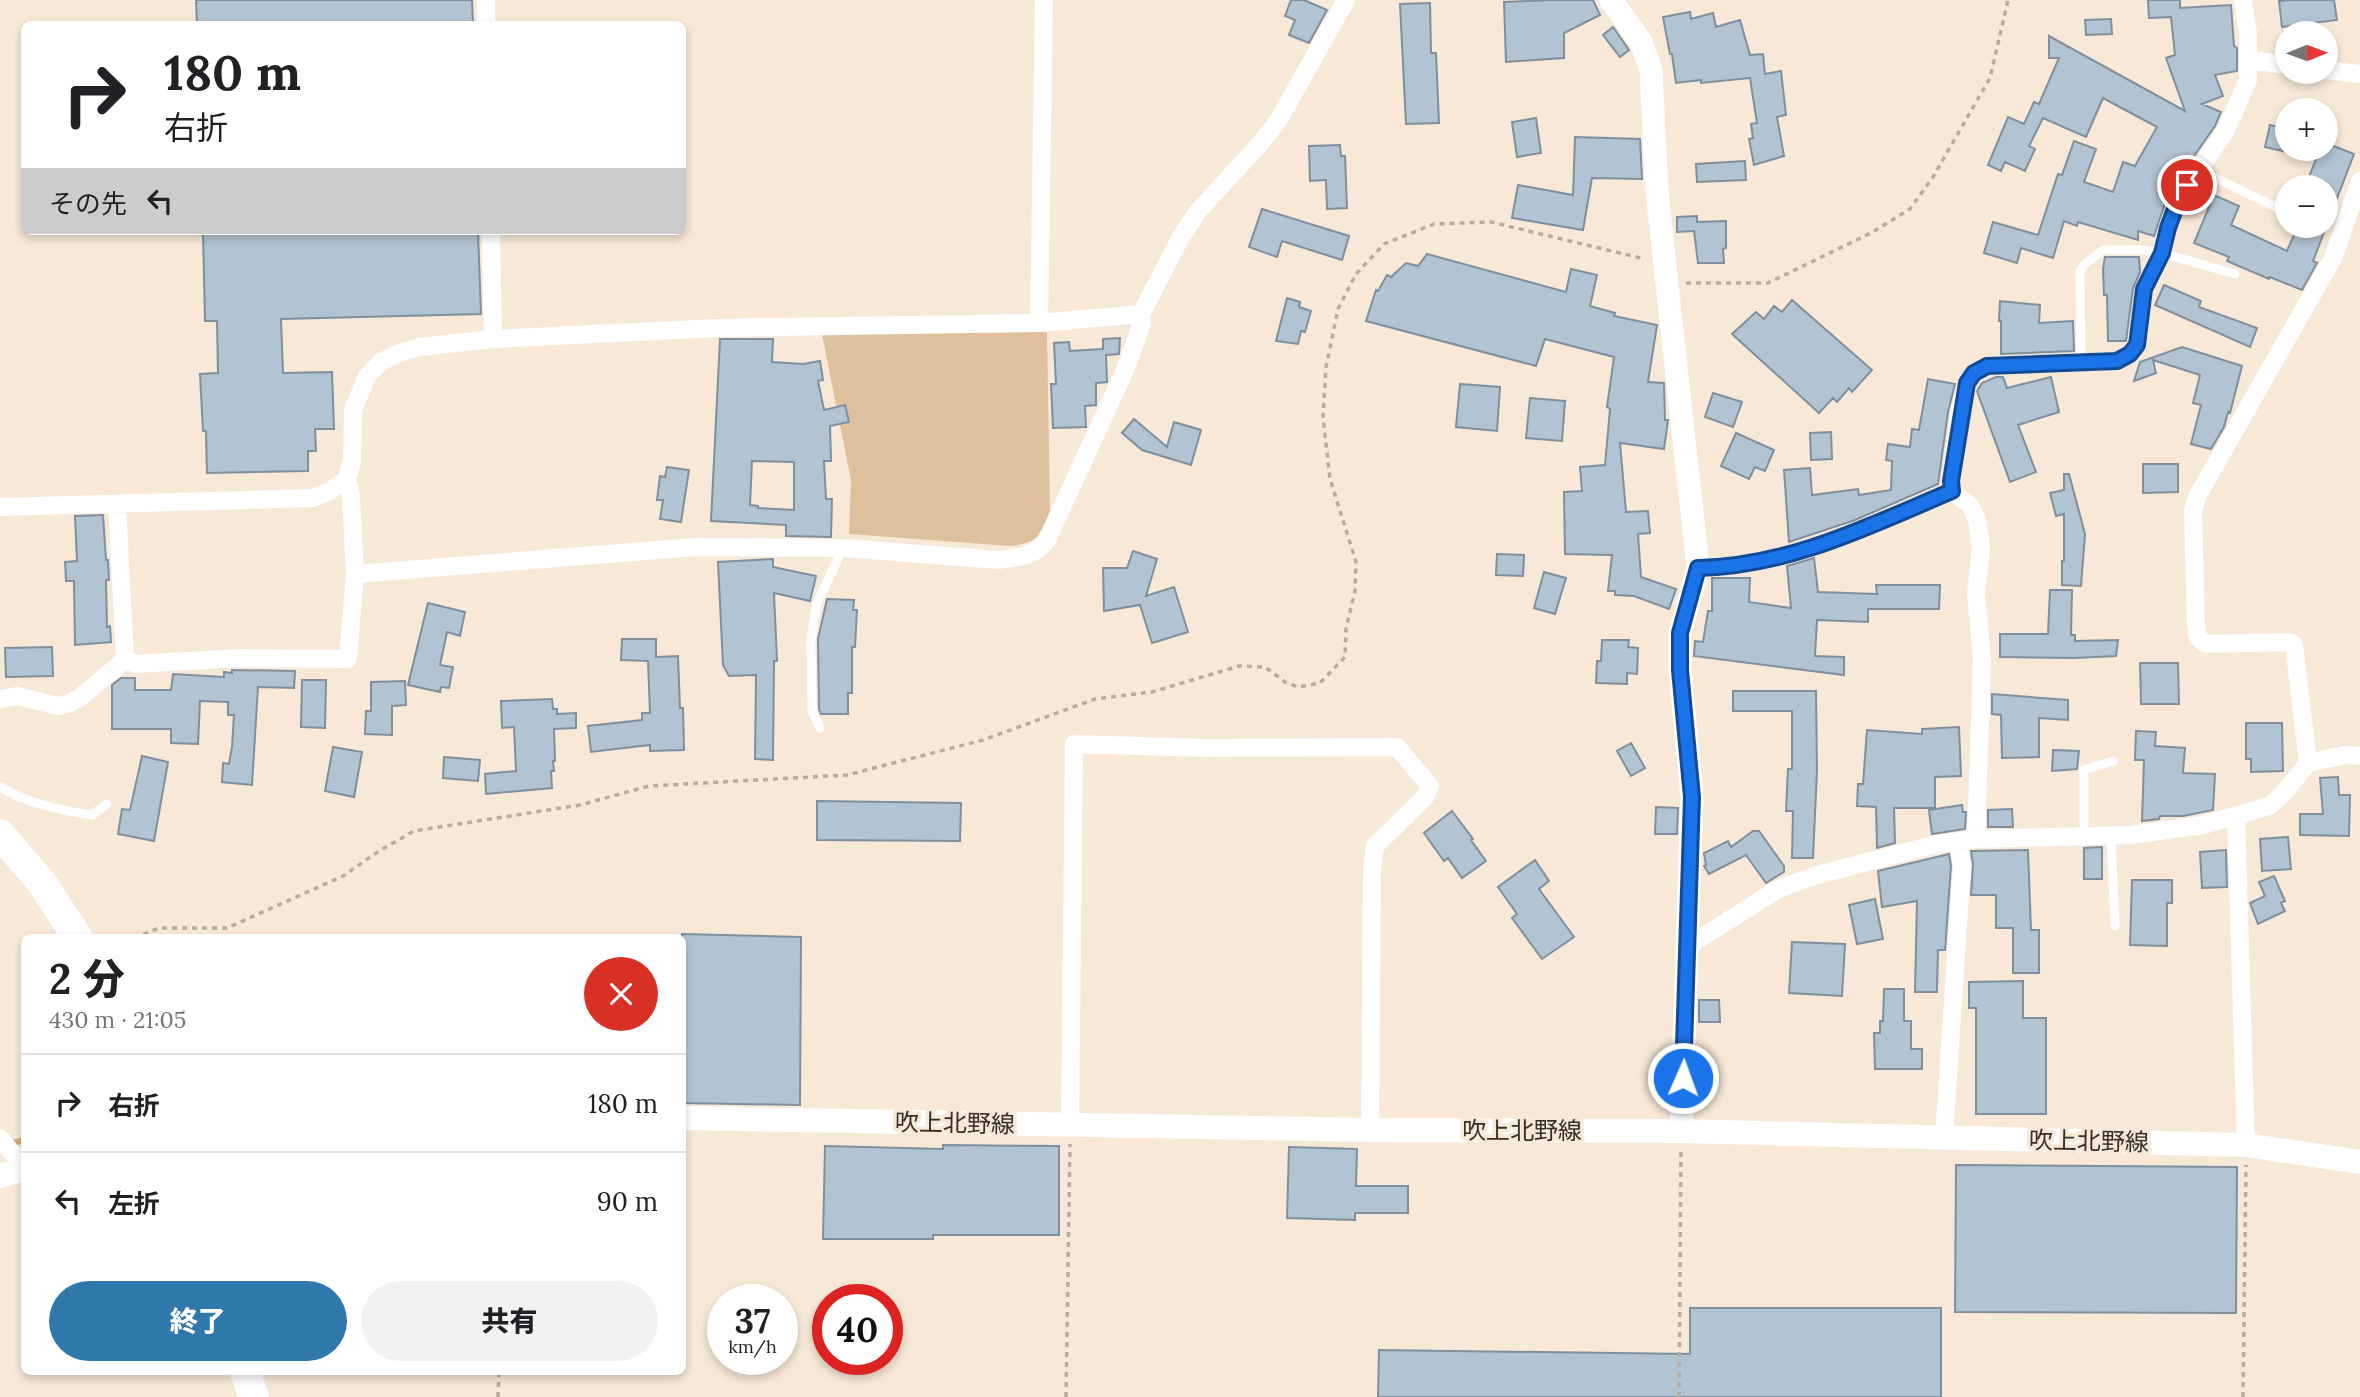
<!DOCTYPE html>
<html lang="ja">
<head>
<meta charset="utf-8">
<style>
	body { margin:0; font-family:Lora,"Noto Sans JP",serif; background:#f2f2f2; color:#202124; height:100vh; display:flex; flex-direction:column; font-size:26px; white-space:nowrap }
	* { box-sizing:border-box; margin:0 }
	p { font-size:23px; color:#757577 }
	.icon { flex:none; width:38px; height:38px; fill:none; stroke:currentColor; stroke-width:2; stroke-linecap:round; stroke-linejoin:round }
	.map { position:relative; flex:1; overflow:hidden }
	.sheet { position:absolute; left:21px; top:934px; width:665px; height:441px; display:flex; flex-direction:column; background:#fff; border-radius:10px; box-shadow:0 4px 10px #0003 }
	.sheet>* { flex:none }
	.guide { position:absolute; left:21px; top:21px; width:665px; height:214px; border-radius:10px; box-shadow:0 4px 10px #0003; background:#fff; color:#202124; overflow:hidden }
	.needle { width:46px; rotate:89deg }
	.buttons { position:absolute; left:2275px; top:21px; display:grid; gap:14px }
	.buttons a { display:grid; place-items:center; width:63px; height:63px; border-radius:50%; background:#fff; box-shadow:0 4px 10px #0003; font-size:35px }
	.speed { position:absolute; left:707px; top:1284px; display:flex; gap:14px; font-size:35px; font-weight:700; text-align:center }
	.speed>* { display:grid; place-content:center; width:91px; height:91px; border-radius:50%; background:#fff; box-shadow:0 4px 10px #0003; line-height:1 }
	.speed small { font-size:18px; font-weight:400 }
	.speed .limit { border:10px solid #d22; background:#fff; color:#111 }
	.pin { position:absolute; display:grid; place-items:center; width:60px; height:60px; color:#fff; margin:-30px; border:4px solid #fff; border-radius:50%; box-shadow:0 2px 7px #0007 }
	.me { position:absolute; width:77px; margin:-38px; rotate:2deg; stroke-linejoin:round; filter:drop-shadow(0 0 5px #0008) }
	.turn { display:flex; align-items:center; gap:24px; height:147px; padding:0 28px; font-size:32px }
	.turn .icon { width:91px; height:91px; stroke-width:2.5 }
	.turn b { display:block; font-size:49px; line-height:60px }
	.then { display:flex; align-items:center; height:66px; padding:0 28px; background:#0003; gap:14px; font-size:26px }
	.round { display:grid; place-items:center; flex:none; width:74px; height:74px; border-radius:37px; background:#f2f2f2 }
	.summary { display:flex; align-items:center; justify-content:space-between; height:119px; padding:0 28px }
	h1 { font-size:42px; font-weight:800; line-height:52px }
	.primary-button { display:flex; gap:14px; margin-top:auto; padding:14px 28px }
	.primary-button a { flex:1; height:80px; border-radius:42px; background:#2f78ac; color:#fff; font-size:28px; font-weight:800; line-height:80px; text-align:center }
	.primary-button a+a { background:#f2f2f2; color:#202124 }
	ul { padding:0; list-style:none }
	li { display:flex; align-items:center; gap:21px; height:98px; padding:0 28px; border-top:2px solid #e0e0e0 }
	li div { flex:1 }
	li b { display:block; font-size:26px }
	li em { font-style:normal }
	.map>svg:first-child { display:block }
	.green { fill:#dfc09e }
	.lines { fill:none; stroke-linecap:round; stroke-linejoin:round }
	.stream { stroke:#d7a86f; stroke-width:6 }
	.building { fill:#b2c3d1; stroke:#7f8f9d; stroke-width:2; fill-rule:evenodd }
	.path { stroke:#b8ac9f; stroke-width:3.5; stroke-dasharray:5 5; stroke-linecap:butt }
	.service { stroke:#fff; stroke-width:9 }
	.minor { stroke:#fff; stroke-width:18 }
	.tertiary { stroke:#fff; stroke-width:23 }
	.secondary { stroke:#fff; stroke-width:24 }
	.trunk { stroke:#fff; stroke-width:30 }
	.route-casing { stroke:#114b97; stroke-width:18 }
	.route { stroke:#1a73e8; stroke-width:12 }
	.labels { text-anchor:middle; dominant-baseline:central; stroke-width:7; stroke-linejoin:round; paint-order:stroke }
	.street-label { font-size:24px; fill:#352f29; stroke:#f7e8d7 }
</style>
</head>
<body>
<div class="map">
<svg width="2360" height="1397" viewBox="0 0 2360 1397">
	<rect width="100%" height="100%" fill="#f7e8d7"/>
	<!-- green -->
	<path class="green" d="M1047,332L1050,513C1038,537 1038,543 1010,546L849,534L851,480L822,334Z"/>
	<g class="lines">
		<!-- stream -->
		<path class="stream" d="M10,1144L24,1140"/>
	</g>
	<!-- building -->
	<path class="building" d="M196,0H472L473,24H197Z
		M1291,0H1304L1327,10L1309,43L1289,35L1295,20L1285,16Z
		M1550,0H1593L1600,15L1564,33V58L1506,62L1504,2Z
		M2148,0H2180V8L2231,5L2234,46L2237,48V71L2215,75L2223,96L2202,104L2221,112L2215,126L2169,192L2154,236L2138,231V240L2078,222L2077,226L2064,221L2053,258L2021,248L2017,263L1984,253L1993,222L2038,235L2058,174L2062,175L2074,141L2096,149L2084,182L2113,192L2123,162L2135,166L2157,127L2103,98L2086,137L2043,118L2029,146L2035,149L2025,171L2005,162L2001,171L1988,165L2008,117L2024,124L2034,102L2039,104L2059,58H2049V36L2185,111L2166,58L2175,55L2171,17L2149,18Z
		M2290,0H2334L2337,20L2282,27L2279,1Z
		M1430,3L1431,53H1436L1439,123L1406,124L1400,4Z
		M1690,12L1691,19L1713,13L1716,27L1740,20L1750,55L1763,54L1765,74L1781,71L1786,115L1777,117L1784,156L1754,165L1749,139L1753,138L1751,124L1757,123L1750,78L1701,83V80L1676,83L1672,54H1670L1663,17Z
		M2111,19L2112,34L2086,35L2085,20Z
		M1613,27L1629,50L1620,57L1603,35Z
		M1536,118L1541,153L1517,157L1512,122Z
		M2270,125L2287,129V152L2265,147Z
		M1575,137L1640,139L1642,179L1592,178L1583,230L1512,218L1518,185L1573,195Z
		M2326,143L2354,154L2313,261L2317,263L2302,290L2270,277L2269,279L2227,261L2229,257L2194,243L2214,195L2239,206L2231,225L2287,251L2298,226H2326V187H2305L2320,149H2326Z
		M1340,145L1341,156H1345L1347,208L1327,209L1326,180L1310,181L1309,146Z
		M1745,161L1746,180L1697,182L1696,164Z
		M1262,209L1349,236L1342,260L1282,241L1277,257L1249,247Z
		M1697,216V222L1726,221V248L1723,249L1724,263H1698L1694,231L1677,232V217Z
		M203,231H478L481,314L281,319L283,373L332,372L334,429H315L316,451H308V471L207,473L206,431H203L200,374L218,373L217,321H205Z
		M1427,254L1566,292L1571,269L1597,275L1590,306L1615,313L1614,316L1657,325L1648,382L1664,383L1665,420H1668L1664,449L1620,443L1626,512L1648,511L1650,533L1638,534L1641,577L1676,589L1669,609L1634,596L1615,595V591H1608L1612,555L1565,554L1564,492L1582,491L1580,467L1605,465L1610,409L1607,407L1614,357L1545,339L1536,366L1366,321L1376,290L1378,291L1387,275L1391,277L1406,263L1418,266Z
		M2105,257H2139L2140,272L2133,288L2126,341H2108L2107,295H2104L2103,269Z
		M2164,285L2201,301L2199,307L2257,328L2250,347L2155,305Z
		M1287,298L1300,302L1299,307L1311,311L1305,332L1301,331L1298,344L1276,341Z
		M1792,300L1872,370L1852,392L1849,388L1837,402L1833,398L1819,413L1732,334L1756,312L1764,319L1774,306L1782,312Z
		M2000,301L2040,305L2039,323L2073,321L2074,351L2001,354V321H1999Z
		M1120,338L1119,354L1106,355L1107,382L1096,383V405L1085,406L1086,427L1053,428L1051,384H1056L1054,343L1069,342L1070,351L1103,349V339Z
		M720,339H773L772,362L803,364L820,361L823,380L818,381L824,410L845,405L849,422L830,426L831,461H824L826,499H832L831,537L786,536V525L711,521ZM752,461L794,462V510L758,508V506L750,505Z
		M2182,347L2242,366L2230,413L2228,412L2224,427L2211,449L2191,444L2201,405L2193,403L2200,375L2153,360L2156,373L2134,381L2140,362Z
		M1996,377H2003L2007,388L2051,377L2059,412L2018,425L2036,472L2010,482L1977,391L1982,383Z
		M1928,379L1955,384L1948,412L1938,484L1855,520L1789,542L1784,470L1810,468L1812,495L1858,489L1859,495L1891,490L1892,461L1886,460L1888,444L1910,447L1912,429L1919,430Z
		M1460,384L1500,387L1497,431L1456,427Z
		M1713,393L1742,402L1733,427L1705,417Z
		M1530,398L1565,401L1562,441L1526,438Z
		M1134,419L1167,447L1174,422L1201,430L1191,465L1142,450L1122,433Z
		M1831,432L1832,459L1811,460L1810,433Z
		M1736,433L1774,450L1765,471L1755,467L1749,479L1721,466Z
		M2143,464H2178V492L2143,493Z
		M667,467L689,470L681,522L660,519L663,500H657L660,476L665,477Z
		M2064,474H2069L2085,534L2081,586L2062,585V561H2064V514L2056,516L2050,493L2064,490Z
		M103,515L106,560H108L109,580H106L107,627L110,626L111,642L75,645L74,581H66L65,562L77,561L75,516Z
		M1133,551L1157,559L1146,596L1174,587L1188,632L1152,643L1140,605L1104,611L1103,568H1127Z
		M1497,554L1524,555L1523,576L1496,575Z
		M1814,558L1818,592L1877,594L1876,585H1940L1939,609H1868V622L1817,620L1815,656L1844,657V675L1694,656L1695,641L1703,642L1708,611H1712V578H1750L1749,602L1791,608L1787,566Z
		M773,559V567L816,576L810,601L774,593L777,661H774L773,760L755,759L756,675L729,676L723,665L718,562Z
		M1544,572L1566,578L1555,614L1534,608Z
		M2050,590H2072L2071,635H2075V641L2118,640L2116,656L2075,658L2000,657V634H2048Z
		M827,599L854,600L853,610H857L855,647H852V693H848V714H821L819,709L818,639Z
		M428,603L465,612L460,636L447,632L440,665L453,667L449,688L441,687L440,692L408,685Z
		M622,639H656V657L678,656L680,708H683L684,750L650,751V745L591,752L588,726L642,720V713H650L648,661L621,660Z
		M1602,640H1629L1628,647L1638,648L1637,674L1627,673V684L1596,683L1597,661H1601Z
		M52,647L53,676L6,677L5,648Z
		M2140,663H2178L2179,704H2141Z
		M232,670L295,671L294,688L258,687L252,785L222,782L223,763L229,764L232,747L234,715H228V702L200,701L198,744L171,743V729H112V685L121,678H135V690H171L173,674L224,677V672L232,673Z
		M302,680H326L325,728L301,727Z
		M405,681L406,705L392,706V735L365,734L366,711H371V682Z
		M1733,691H1816L1817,770L1813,858H1792L1793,811H1786L1788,769H1792V711H1733Z
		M1992,694L2068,700V720L2039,718V757L2002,758L2001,715L1992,714Z
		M552,699L553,709H557V714L576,713V728L554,729L555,761H553L554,771H551L552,788L486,794L485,774L516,771L514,727L502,728L501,701Z
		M2246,723H2282L2283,771L2251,772V759H2246Z
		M1959,727L1961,776L1935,777V808H1894L1895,843L1877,848L1876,807L1857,806L1858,784H1863L1867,730L1922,734V729Z
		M2136,731L2156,732L2155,746L2185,748L2183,773L2215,774L2213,810L2183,816H2160L2159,819L2142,821L2144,760H2135Z
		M1631,743L1645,768L1631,776L1617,751Z
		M333,747L362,752L354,797L325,791Z
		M2053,750L2079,751L2077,769L2052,771Z
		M142,756L168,762L154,841L118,834L122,809L130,810Z
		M444,757L480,760L478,781L443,778Z
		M2338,777L2339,795H2350L2349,836L2300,835V814H2323L2320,778Z
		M817,801L961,803L960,841L817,840Z
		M1962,805L1963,812H1966L1965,829L1932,834L1929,810Z
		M1656,807L1678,808L1677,834H1655Z
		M2012,809L2013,827H1988V810Z
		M1452,811L1473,839L1471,840L1486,861L1462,878L1448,858L1444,861L1424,833Z
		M1753,831H1759L1784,866V872L1766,883L1746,855L1709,874L1704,866L1706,865L1704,853L1728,841L1731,847Z
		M2288,837L2291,869L2262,871L2260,839Z
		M2102,847V879H2084V848Z
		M2028,850L2031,930H2039V973H2013V928H1996V895H1971L1973,865L1971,851Z
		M2226,850L2227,887L2202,888L2200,852Z
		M1949,854L1951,866L1945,950H1938L1937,992H1915L1917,901L1882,907L1878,871Z
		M1535,860L1549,881L1539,889L1574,937L1542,959L1512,918L1517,914L1498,887Z
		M2274,876L2285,901L2281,903L2285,911L2258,924L2250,903L2265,896L2259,882Z
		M2132,880H2172V903H2167V946L2130,945Z
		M1875,899L1883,939L1857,944L1849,905Z
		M682,934L801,937L800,1105L682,1103Z
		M1792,942L1845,944L1842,996L1789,993Z
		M2023,981V1018H2046V1114H1976V1008H1969V982Z
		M1884,989H1904V1021H1911V1049H1922V1069H1875L1874,1033H1880V1021H1883Z
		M1699,1000H1719L1720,1022H1699Z
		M943,1145L1059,1146V1235H933V1239H823L825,1146L943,1149Z
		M1289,1147L1357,1149L1356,1186H1408V1213H1355V1220L1287,1218Z
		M1956,1165L2237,1167L2236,1313L1955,1312Z
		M1690,1308H1941V1397H1378L1379,1350L1690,1354Z"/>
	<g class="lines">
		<!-- path -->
		<path class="path" d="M1686,283H1768L1871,233L1910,209L1933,177L1990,78L2008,0
			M134,938L159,928H227L343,876L379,851L414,831L580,805L649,786L847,775L983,740L1095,699L1152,692L1239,666L1265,667L1285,682L1298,687L1320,683L1345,657L1346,629L1355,591L1356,562L1330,479L1323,417L1326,367L1338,309L1356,274L1384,244L1434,224L1491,222L1645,259
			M498,1397L499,1372
			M1066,1397L1070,1144
			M1679,1397L1681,1150
			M2243,1397L2246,1165"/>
		<!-- service -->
		<path class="service" d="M2199,170L2284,211
			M2081,363L2080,271L2085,264L2103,250H2143L2162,253L2235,274
			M820,728L812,711L811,638L817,603L843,548
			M0,787C29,804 59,810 92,815L107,804
			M2084,836V770L2113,761
			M2111,836L2115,926"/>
		<!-- minor -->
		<path class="minor" d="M486,0V24
			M2250,60L2287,65
			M2326,70L2360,74
			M491,231L493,339
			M1039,323L1044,0
			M1952,491L1951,481C1955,456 1958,399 1969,380C1974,373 1980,370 1987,366L2117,361L2131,354L2137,345L2144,289L2162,253L2168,227L2179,198L2225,132L2248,80V33L2243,0
			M1952,491L1970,505L1977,520L1981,547L1976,594L1982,658L1976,839
			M117,504L125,660
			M0,507L313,498L330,491L347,479
			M1698,568C1789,566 1870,526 1952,491
			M355,574L696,547L843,548L998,560C1019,557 1034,557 1047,540L1126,368L1142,323L1141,314L1181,237L1199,210L1259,145L1278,121L1346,0
			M0,699L18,696L58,706L68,704L78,699L125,660L136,664L240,658L348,659L355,574L351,496L347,479L352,461L353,410L367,376L381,362L397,354L419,347L493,339L717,328L1039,323L1141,314
			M2308,763L2294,645L2289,642L2207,644L2198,638L2196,625L2193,511L2197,497L2333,258L2360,181
			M2236,816L2246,1145
			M1688,946L1778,889L1817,875L1937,844L1976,839L2130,835L2203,825L2269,806L2282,795L2308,763L2345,755L2360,756
			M1070,1125L1074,744L1205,748L1397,747L1430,786L1425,797L1375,846L1372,868L1370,1130
			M1944,1137L1962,865L1958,841
			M0,1138L24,1167"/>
		<!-- tertiary -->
		<path class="tertiary" d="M1611,0L1641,42L1651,70L1657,192L1698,568L1680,633V670L1692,797L1681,1131"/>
		<!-- secondary -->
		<path class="secondary" d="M682,1118L1370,1130L1681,1131L2246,1145L2360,1162
			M0,1176L24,1169"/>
		<!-- trunk -->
		<path class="trunk" d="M0,834L42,883L78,938
			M245,1372L254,1397"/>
	</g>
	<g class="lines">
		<defs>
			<path id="route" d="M1683,1078L1692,797L1680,670V633L1698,568C1790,566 1869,526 1952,491L1951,481L1967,383L1974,373L1987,366L2117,361L2130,354L2137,345L2144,289L2162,253L2168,228L2179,198L2187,185"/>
		</defs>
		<!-- route casing -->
		<use href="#route" class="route-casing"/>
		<!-- route -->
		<use href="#route" class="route"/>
	</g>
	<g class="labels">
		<!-- street labels -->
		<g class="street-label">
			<text transform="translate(955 1123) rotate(1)">吹上北野線</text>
			<text x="1522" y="1130">吹上北野線</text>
			<text transform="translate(2089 1141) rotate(1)">吹上北野線</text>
		</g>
	</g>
</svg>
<div class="buttons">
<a><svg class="needle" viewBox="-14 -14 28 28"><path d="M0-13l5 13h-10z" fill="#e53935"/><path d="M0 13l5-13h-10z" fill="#757577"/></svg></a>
<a>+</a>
<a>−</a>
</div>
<div class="speed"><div>37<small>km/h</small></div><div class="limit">40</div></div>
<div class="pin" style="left:2187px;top:185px;background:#d93025"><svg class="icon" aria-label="arrive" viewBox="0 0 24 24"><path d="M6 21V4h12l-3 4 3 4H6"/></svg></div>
<svg class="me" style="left:1683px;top:1078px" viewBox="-20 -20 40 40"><circle r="17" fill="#1a73e8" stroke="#fff" stroke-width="3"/><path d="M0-11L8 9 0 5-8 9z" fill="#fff"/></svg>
<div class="guide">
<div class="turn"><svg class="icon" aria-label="right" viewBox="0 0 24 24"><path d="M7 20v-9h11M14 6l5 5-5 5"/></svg><div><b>180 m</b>右折</div></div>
<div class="then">その先<svg class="icon" aria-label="left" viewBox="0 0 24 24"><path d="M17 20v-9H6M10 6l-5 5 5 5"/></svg></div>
</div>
<section class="sheet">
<div class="summary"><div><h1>2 分</h1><p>430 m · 21:05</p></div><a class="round" style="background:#d93025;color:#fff"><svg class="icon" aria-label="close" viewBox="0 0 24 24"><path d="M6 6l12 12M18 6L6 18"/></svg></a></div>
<ul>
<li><svg class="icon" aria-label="right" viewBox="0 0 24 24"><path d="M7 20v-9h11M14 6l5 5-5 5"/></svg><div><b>右折</b></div><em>180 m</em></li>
<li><svg class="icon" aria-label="left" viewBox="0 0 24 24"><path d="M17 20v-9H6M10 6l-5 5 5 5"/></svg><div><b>左折</b></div><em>90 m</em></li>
</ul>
<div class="primary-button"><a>終了</a><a>共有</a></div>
</section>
</div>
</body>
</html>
